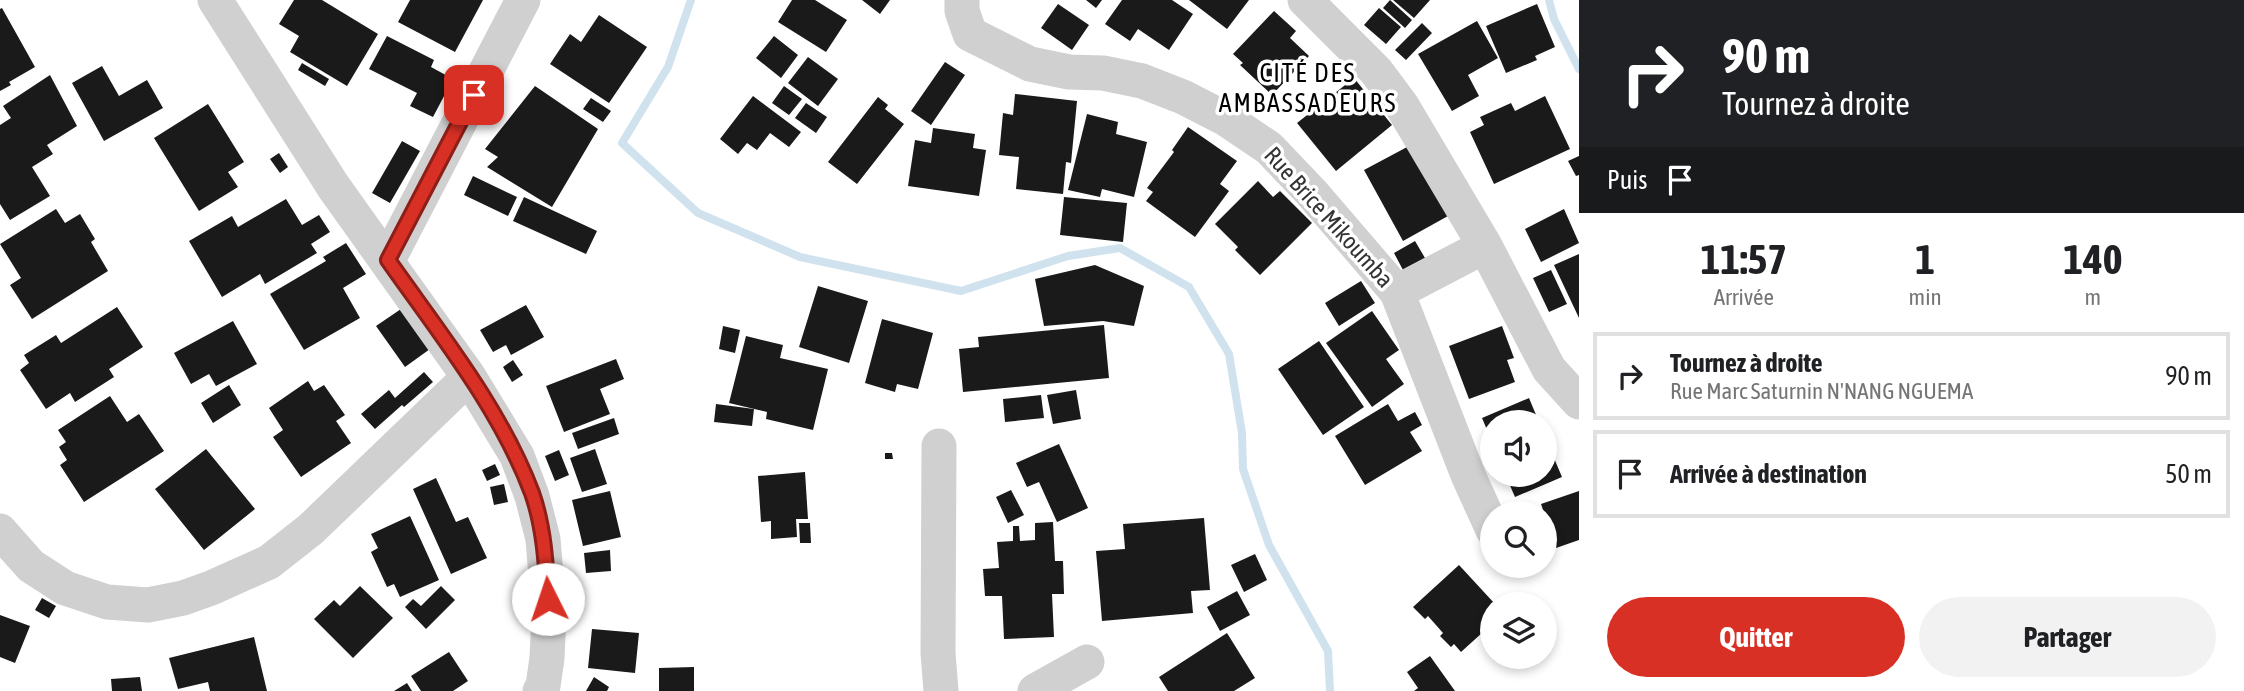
<!DOCTYPE html>
<html lang="fr">
<head>
<meta charset="utf-8">
<style>
	body { margin:0; font-family:"Asap Condensed",sans-serif; background:#f2f2f2; color:#202124; height:100vh; display:flex; flex-direction:column; font-size:26px; white-space:nowrap }
	* { box-sizing:border-box; margin:0 }
	p { font-size:23px; color:#757577 }
	.icon { flex:none; width:38px; height:38px; fill:none; stroke:currentColor; stroke-width:2; stroke-linecap:round; stroke-linejoin:round }
	.map { position:relative; flex:1; overflow:hidden }
	.sheet { display:flex; flex-direction:column; background:#fff; width:665px }
	.sheet>* { flex:none }
	.hud { background:#202124; color:#fff; overflow:hidden }
	.tools { position:absolute; left:1480px; top:410px; display:grid; gap:14px }
	.tools a { display:grid; place-items:center; width:77px; height:77px; border-radius:50%; background:#fff; box-shadow:0 4px 10px #0003; font-size:35px }
	.pin { position:absolute; display:grid; place-items:center; width:60px; height:60px; color:#fff; margin:-30px; border-radius:14px; box-shadow:0 4px 10px #0006 }
	.me { position:absolute; width:77px; margin:-38px; rotate:356deg; stroke-linejoin:round; filter:drop-shadow(0 0 5px #0008) }
	.turn { display:flex; align-items:center; gap:24px; height:147px; padding:0 28px; font-size:32px }
	.turn .icon { width:91px; height:91px; stroke-width:2.5 }
	.turn b { display:block; font-size:49px; line-height:60px }
	.then { display:flex; align-items:center; height:66px; padding:0 28px; background:#0003; gap:14px; font-size:26px }
	.eta { display:flex; justify-content:space-evenly; align-items:center; height:119px; text-align:center }
	.eta b { font-size:42px; font-weight:700; line-height:49px }
	.cta { display:flex; gap:14px; margin-top:auto; padding:14px 28px }
	.cta a { flex:1; height:80px; border-radius:42px; background:#d93025; color:#fff; font-size:28px; font-weight:700; line-height:80px; text-align:center }
	.cta a+a { background:#f2f2f2; color:#202124 }
	ul { padding:0; list-style:none }
	li { display:flex; align-items:center; gap:21px; height:88px; margin:0 14px 10px; padding:0 14px; border:4px solid #e0e0e0; border-radius:0px }
	li div { flex:1 }
	li b { display:block; font-size:26px }
	li em { font-style:normal }
	main { display:flex; flex:1; min-height:0 }
	.map>svg:first-child { display:block }
	.lines { fill:none; stroke-linecap:round; stroke-linejoin:round }
	.stream { stroke:#cfe2ee; stroke-width:8 }
	.building { fill:#1a1a1a }
	.minor { stroke:#d0d0d0; stroke-width:35 }
	.route-casing { stroke:#8d1f18; stroke-width:18 }
	.route { stroke:#d93025; stroke-width:12 }
	.labels { text-anchor:middle; dominant-baseline:central; stroke-width:7; stroke-linejoin:round; paint-order:stroke }
	.street-label { font-size:24px; fill:#333; stroke:#fff }
	.neighbourhood-label { font-size:26px; letter-spacing:2px; fill:#000; stroke:#fff }
</style>
</head>
<body>
<main>
<div class="map">
<svg width="1579" height="691" viewBox="0 0 1579 691">
	<rect width="100%" height="100%" fill="#fff"/>
	<g class="lines">
		<!-- stream -->
		<path class="stream" d="M691,0L668,67L622,143L698,213L800,257L961,291L1068,256L1120,248L1189,287L1229,354L1242,433L1243,469L1269,545L1328,651L1330,691
			M1549,0L1554,19L1579,69"/>
	</g>
	<!-- building -->
	<path class="building" d="M294,0H322L378,34L347,86L290,52L299,36L279,24Z
		M410,0H483L455,52L398,22Z
		M792,0H815L847,20L826,52L778,22Z
		M862,0H890L880,14Z
		M1086,0H1102L1096,8Z
		M1122,0H1172L1193,14L1169,50L1138,29L1130,41L1105,24Z
		M1189,0H1249L1227,29Z
		M1390,0L1412,20L1405,28L1383,8Z
		M1393,0H1430L1414,18Z
		M1058,4L1089,25L1072,50L1041,28Z
		M1537,4L1555,47L1535,56L1537,60L1506,73L1486,26Z
		M2,8L35,67L9,82L11,85L0,91V9Z
		M1379,8L1401,27L1386,44L1364,25Z
		M1274,11L1296,31L1290,38L1309,56L1272,95L1240,65L1243,63L1233,54Z
		M599,15L647,47L609,103L550,64L570,34L581,42Z
		M1477,21L1498,58L1468,75L1479,96L1452,111L1418,54Z
		M1422,23L1432,33L1406,60L1395,50Z
		M387,36L434,60L431,67L453,79L433,117L410,106L417,93L369,69Z
		M774,36L798,55L781,78L756,58Z
		M808,57L838,79L818,106L788,83Z
		M945,62L965,75L931,125L911,111Z
		M302,63L329,79L325,86L298,70Z
		M102,66L119,96L147,80L163,108L104,141L72,83Z
		M50,75L77,126L47,145L53,154L32,167L50,196L10,220L0,204V125L11,118L3,106Z
		M1354,78L1392,125L1336,171L1297,123Z
		M535,86L598,129L552,207L487,167L498,157L485,149Z
		M784,86L802,99L789,115L772,103Z
		M1015,94L1077,101L1071,163L1066,162L1063,194L1016,189L1019,157L999,155L1003,113L1013,115Z
		M753,96L801,132L789,147L770,133L757,150L747,143L738,154L720,139Z
		M1545,96L1570,149L1494,184L1470,132L1484,125L1480,117L1511,103L1515,111Z
		M878,97L888,105L885,109L904,124L857,184L828,162Z
		M591,98L611,111L603,122L583,109Z
		M806,103L827,117L816,133L795,118Z
		M208,104L244,162L228,172L238,187L199,211L154,138Z
		M1087,114L1118,122L1116,134L1147,142L1134,197L1102,189L1100,197L1068,190Z
		M1188,127L1237,161L1220,184L1229,191L1195,237L1146,201L1153,192L1147,188L1174,152L1172,150Z
		M933,128L975,134L973,148L986,150L979,196L908,186L915,140L931,143Z
		M402,141L420,151L390,203L372,193Z
		M1409,146L1448,216L1403,241L1364,170Z
		M279,153L288,167L280,173L270,159Z
		M1579,156V175L1576,176L1568,161Z
		M473,176L517,197L508,216L464,195Z
		M1258,181L1273,197L1280,191L1312,223L1260,275L1235,250L1238,247L1215,224Z
		M524,197L597,231L586,254L513,221Z
		M1064,197L1127,203L1123,242L1060,235Z
		M286,199L302,225L319,215L330,232L311,244L317,253L265,284L260,274L222,297L189,241L232,216L238,227Z
		M56,209L65,223L80,214L95,239L91,242L108,271L32,319L10,285L21,278L0,244Z
		M1564,209L1579,243L1541,262L1525,229Z
		M1415,241L1425,258L1403,270L1394,253Z
		M346,243L366,274L343,288L360,318L304,350L270,294L326,261L323,257Z
		M1579,254V318L1554,265Z
		M1095,265L1144,286L1134,326L1103,321L1044,326L1035,279Z
		M1551,270L1567,304L1549,312L1533,278Z
		M1361,281L1375,303L1339,326L1325,303Z
		M818,286L868,301L849,363L799,347Z
		M526,305L544,337L511,355L506,345L493,352L480,330Z
		M117,307L143,347L109,369L114,377L75,402L70,393L46,409L20,370L29,363L24,355L56,335L61,343Z
		M401,309L430,349L405,367L376,326Z
		M1372,311L1399,350L1386,359L1404,384L1372,407L1326,343Z
		M882,319L933,333L918,389L897,384L895,392L865,383Z
		M233,321L257,364L216,386L209,374L191,384L174,353Z
		M1104,325L1109,378L963,392L959,349L979,347L978,337Z
		M723,326L740,330L735,353L719,349Z
		M1502,326L1514,358L1507,360L1515,382L1469,399L1449,346Z
		M746,336L783,345L780,358L828,369L813,430L766,419L767,412L729,403Z
		M1319,341L1364,407L1323,435L1278,369Z
		M616,359L624,379L600,389L610,414L564,432L546,386Z
		M513,360L523,375L512,382L503,367Z
		M424,372L433,382L404,407L402,405L375,429L361,414L389,390L395,398Z
		M308,381L314,391L324,385L345,415L336,421L351,443L301,477L273,437L283,430L269,408Z
		M229,385L241,405L213,423L201,403Z
		M1076,390L1081,419L1053,424L1047,395Z
		M1041,395L1044,418L1005,422L1003,399Z
		M110,396L127,422L139,414L164,451L84,502L60,465L67,460L59,447L66,442L58,430Z
		M1529,398L1539,422H1493V444L1482,418Z
		M716,404L754,409L752,426L714,422Z
		M1388,404L1398,421L1415,412L1422,425L1410,432L1422,451L1365,485L1335,436Z
		M614,418L619,434L578,449L572,433Z
		M1545,437L1562,477L1515,497L1505,474H1545Z
		M1059,444L1088,508L1057,522L1039,482L1027,487L1016,463Z
		M206,449L255,509L204,550L155,489Z
		M595,449L607,484L582,492L570,458Z
		M559,450L569,475L555,481L545,456Z
		M885,453H892L893,459H885Z
		M495,464L500,475L487,481L482,470Z
		M805,472L808,519H796L797,537L771,539V521L761,522L758,476Z
		M436,478L456,522L468,517L487,558L451,574L413,489Z
		M504,484L508,502L494,505L490,487Z
		M1011,490L1024,515L1008,523L996,497Z
		M610,491L621,537L583,546L572,500Z
		M1579,491V540L1556,548L1541,504Z
		M410,516L439,580L400,597L394,584L387,587L371,552L378,548L371,534Z
		M1204,518L1210,590L1191,591L1193,613L1102,621L1096,551L1125,549L1123,524Z
		M1053,522L1055,561H1063L1064,594H1052L1054,637L1004,639L1002,596H985L983,569L999,568L997,542L1013,541V526H1019L1020,541L1035,540V523Z
		M799,523H810L811,543H800Z
		M610,550L611,571L586,573L584,553Z
		M1255,554L1267,580L1244,592L1231,565Z
		M1459,565L1495,604H1493V623L1461,652L1454,644L1451,647L1440,636L1443,633L1428,616L1425,619L1413,607Z
		M360,586L393,618L353,658L314,619L334,600L340,606Z
		M441,586L455,600L426,629L405,607L413,599L421,606Z
		M1237,591L1250,615L1220,631L1207,607Z
		M42,598L56,606L49,618L35,610Z
		M0,615L30,626L15,663L0,657Z
		M592,629L639,633L635,673L588,668Z
		M1227,633L1255,678L1234,691H1168L1159,677Z
		M254,637L267,691H210L208,682L178,689L169,658Z
		M449,652L468,681L453,691H421L411,676Z
		M1430,656L1455,691H1414L1418,688L1407,672Z
		M694,667V691H659V668Z
		M140,677L142,691H112L111,679Z
		M594,677L609,687L607,691H586Z
		M407,683L412,691H394Z"/>
	<g class="lines">
		<!-- minor -->
		<path class="minor" d="M215,0L333,186L469,377L517,456L532,496L543,539L549,614L547,658L543,686L540,691
			M962,0V11L970,34L1030,64L1069,72L1103,73L1142,81L1183,97L1226,119L1269,148L1311,192L1397,292L1485,246
			M1305,0L1376,71L1402,106L1485,246L1549,369L1579,402
			M388,260L523,0
			M1397,292L1468,475L1493,530
			M939,446L938,653L941,691
			M0,531L31,566L65,588L107,602L148,605L183,598L211,588L269,562L311,529L469,377
			M1035,691L1087,662"/>
	</g>
	<g class="lines">
		<defs>
			<path id="route" d="M474,95L388,260C440,334 500,408 532,493C544,527 546,564 548,599"/>
		</defs>
		<!-- route casing -->
		<use href="#route" class="route-casing"/>
		<!-- route -->
		<use href="#route" class="route"/>
	</g>
	<g class="labels">
		<!-- street labels -->
		<g class="street-label">
			<text transform="translate(1329 217) rotate(48)">Rue Brice Mikoumba</text>
		</g>
		<!-- neighbourhood labels -->
		<g class="neighbourhood-label">
			<text x="1308" y="73">CITÉ DES<tspan x="1308" dy="30">AMBASSADEURS</tspan></text>
		</g>
	</g>
</svg>
<div class="tools">
<a><svg class="icon" aria-label="sound" viewBox="0 0 24 24"><path d="M4 9h4l5-4v14l-5-4H4zM17 9q2 3 0 6"/></svg></a>
<a><svg class="icon" aria-label="search" viewBox="0 0 24 24"><circle cx="10" cy="10" r="6"/><path d="M15 15l6 6"/></svg></a>
<a><svg class="icon" aria-label="layers" viewBox="0 0 24 24"><path d="M12 4l9 5-9 5-9-5zM3 14l9 5 9-5"/></svg></a>
</div>
<div class="pin" style="left:474px;top:95px;background:#d93025"><svg class="icon" aria-label="arrive" viewBox="0 0 24 24"><path d="M6 21V4h12l-3 4 3 4H6"/></svg></div>
<svg class="me" style="left:548px;top:599px" viewBox="-20 -20 40 40"><circle r="19" fill="#fff"/><path d="M0-13L10 11 0 6-10 11z" fill="#d93025"/></svg>
</div>
<section class="sheet">
<div class="hud">
<div class="turn"><svg class="icon" aria-label="right" viewBox="0 0 24 24"><path d="M7 20v-9h11M14 6l5 5-5 5"/></svg><div><b>90 m</b>Tournez à droite</div></div>
<div class="then">Puis<svg class="icon" aria-label="arrive" viewBox="0 0 24 24"><path d="M6 21V4h12l-3 4 3 4H6"/></svg></div>
</div>
<div class="eta">
<div><b>11:57</b><p>Arrivée</p></div>
<div><b>1</b><p>min</p></div>
<div><b>140</b><p>m</p></div>
</div>
<ul>
<li><svg class="icon" aria-label="right" viewBox="0 0 24 24"><path d="M7 20v-9h11M14 6l5 5-5 5"/></svg><div><b>Tournez à droite</b><p>Rue Marc Saturnin N'NANG NGUEMA</p></div><em>90 m</em></li>
<li><svg class="icon" aria-label="arrive" viewBox="0 0 24 24"><path d="M6 21V4h12l-3 4 3 4H6"/></svg><div><b>Arrivée à destination</b></div><em>50 m</em></li>
</ul>
<div class="cta"><a>Quitter</a><a>Partager</a></div>
</section>
</main>
</body>
</html>
